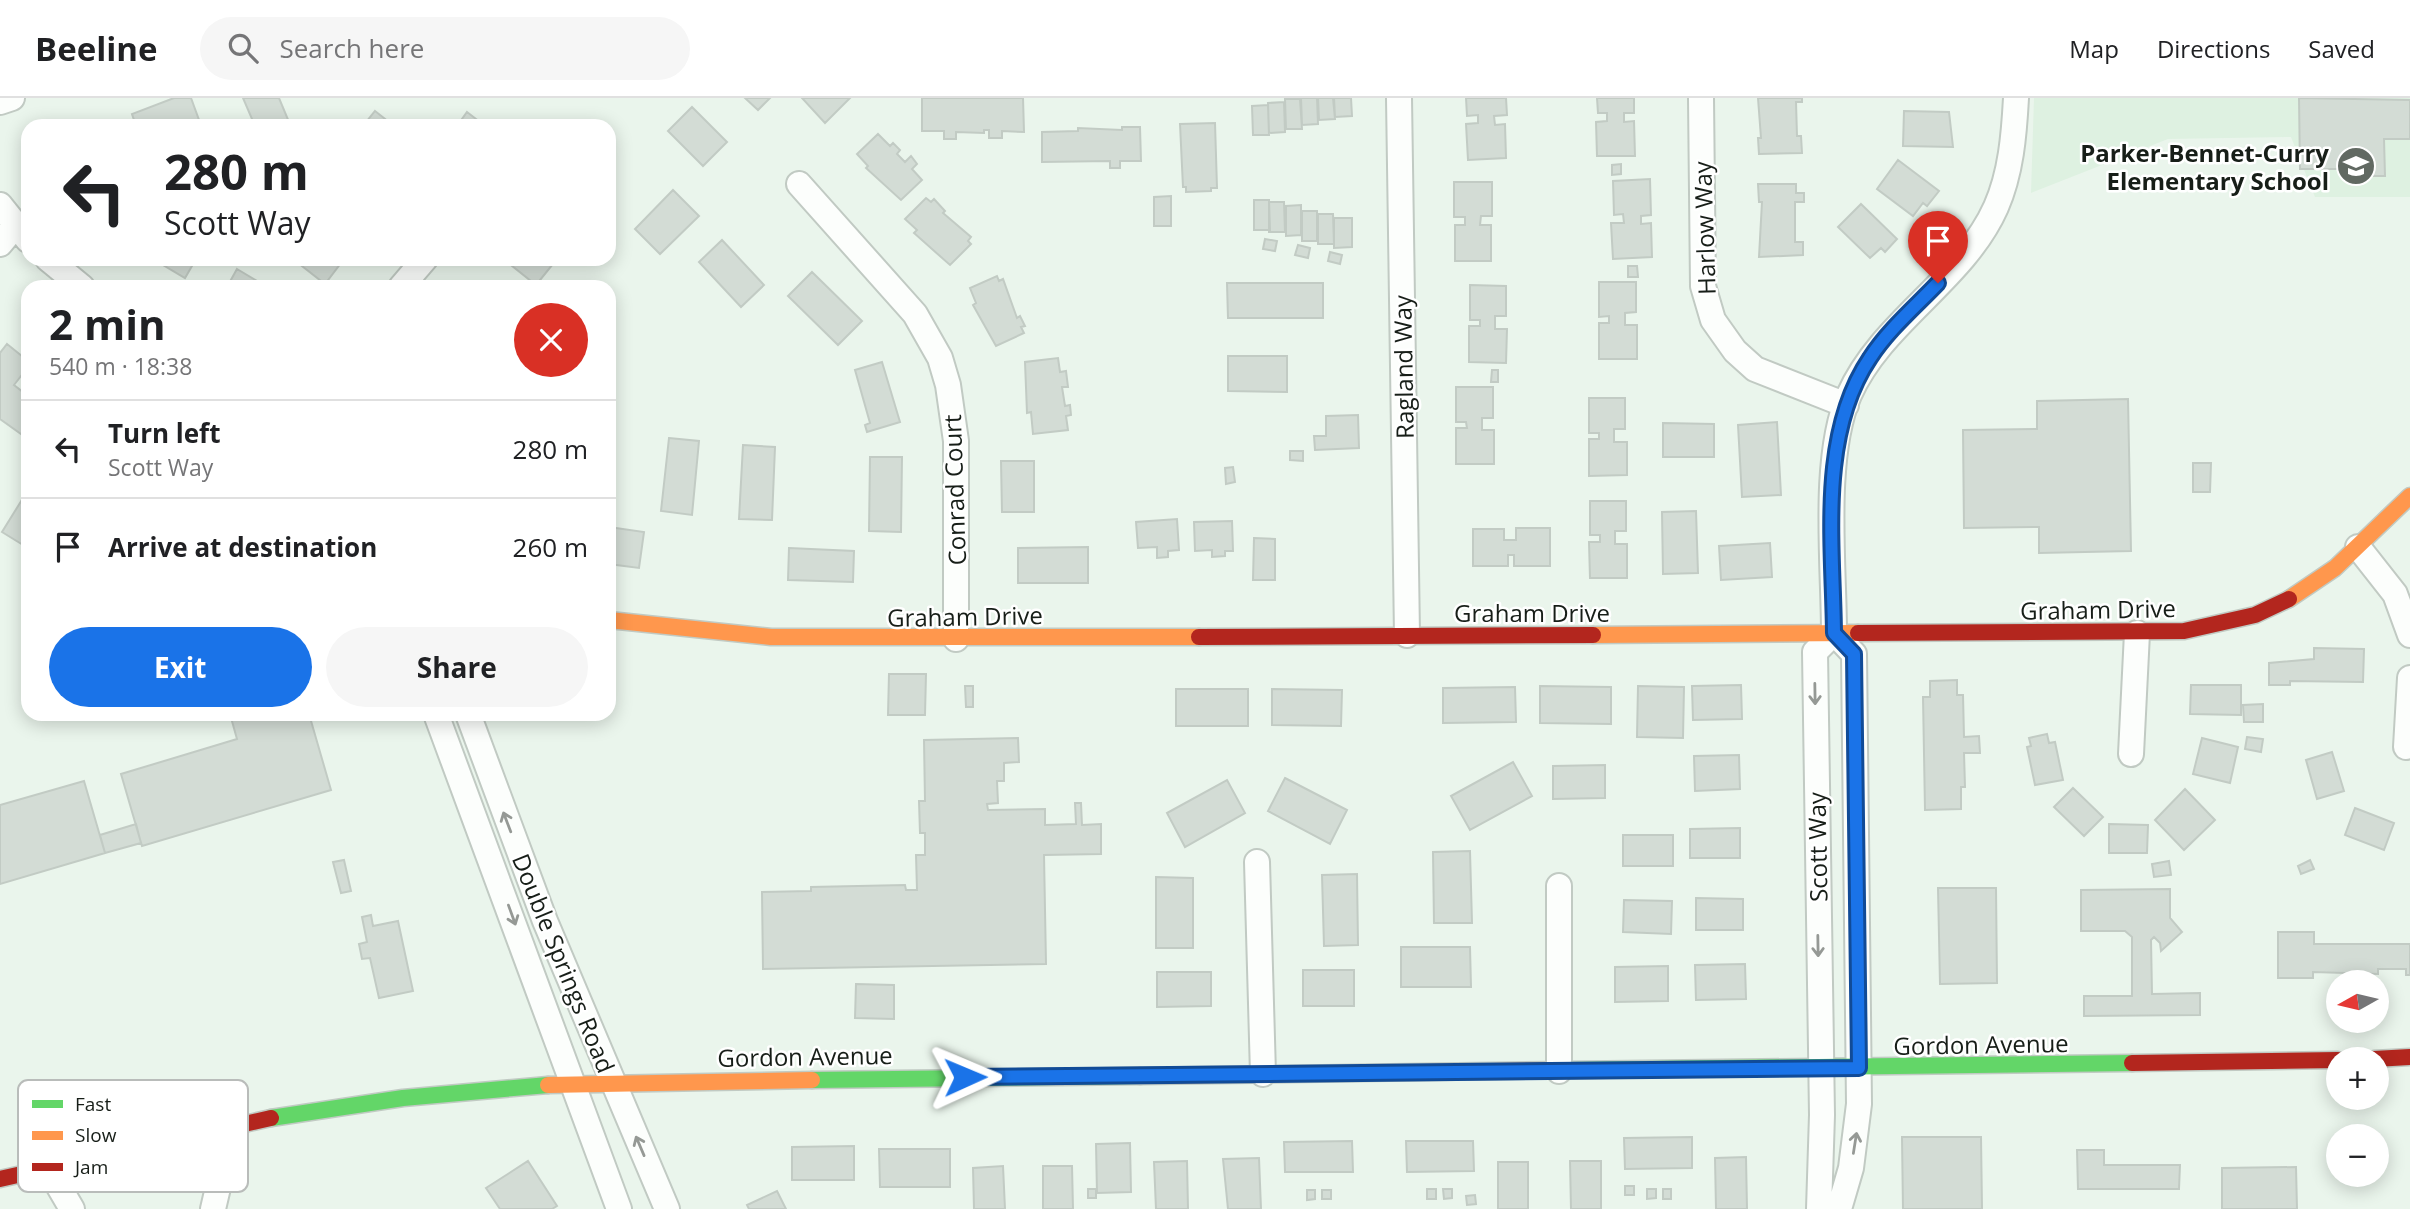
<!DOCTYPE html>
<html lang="en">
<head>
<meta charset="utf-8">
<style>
	body { margin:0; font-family:"Open Sans",sans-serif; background:#f6f6f6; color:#202124; height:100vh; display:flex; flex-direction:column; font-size:26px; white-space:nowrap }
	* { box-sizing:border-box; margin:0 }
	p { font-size:23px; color:#757577 }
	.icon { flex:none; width:38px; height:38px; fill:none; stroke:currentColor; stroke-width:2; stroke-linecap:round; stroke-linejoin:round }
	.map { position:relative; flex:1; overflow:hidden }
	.drawer { position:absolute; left:21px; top:182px; width:595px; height:441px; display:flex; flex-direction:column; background:#fff; border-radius:21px; box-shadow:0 4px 18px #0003 }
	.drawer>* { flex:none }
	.hud { position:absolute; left:21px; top:21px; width:595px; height:147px; border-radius:21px; box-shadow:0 4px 18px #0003; background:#fff; color:#202124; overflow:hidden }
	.needle { width:46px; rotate:262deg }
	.tools { position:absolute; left:2326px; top:872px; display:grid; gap:14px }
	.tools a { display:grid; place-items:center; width:63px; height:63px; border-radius:50%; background:#fff; box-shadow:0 4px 18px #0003; font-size:35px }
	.pin { position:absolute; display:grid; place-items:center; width:60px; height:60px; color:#fff; margin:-72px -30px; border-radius:50% 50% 50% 0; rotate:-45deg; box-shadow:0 0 7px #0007 }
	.pin .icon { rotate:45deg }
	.me { position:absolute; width:77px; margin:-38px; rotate:89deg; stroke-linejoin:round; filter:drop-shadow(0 0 5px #0008) }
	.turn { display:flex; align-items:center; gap:24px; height:147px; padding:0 28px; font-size:32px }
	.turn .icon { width:91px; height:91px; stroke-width:2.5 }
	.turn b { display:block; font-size:49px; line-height:60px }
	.round { display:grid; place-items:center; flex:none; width:74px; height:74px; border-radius:37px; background:#f6f6f6 }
	.overview { display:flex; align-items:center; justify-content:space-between; height:119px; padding:0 28px }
	h1 { font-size:42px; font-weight:700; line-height:52px }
	.cta { display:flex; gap:14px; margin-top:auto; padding:14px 28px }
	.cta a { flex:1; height:80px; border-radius:42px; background:#1a73e8; color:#fff; font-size:28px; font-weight:700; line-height:80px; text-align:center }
	.cta a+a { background:#f6f6f6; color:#202124 }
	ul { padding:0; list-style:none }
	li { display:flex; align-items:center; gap:21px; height:98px; padding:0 28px; border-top:2px solid #e0e0e0 }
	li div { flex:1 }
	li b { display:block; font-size:26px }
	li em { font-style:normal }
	header { display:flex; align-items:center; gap:42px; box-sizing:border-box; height:98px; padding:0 35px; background:#fff; border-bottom:2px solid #e0e0e0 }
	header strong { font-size:33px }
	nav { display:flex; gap:38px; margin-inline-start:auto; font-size:24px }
	.search { width:490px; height:63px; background:#f6f6f6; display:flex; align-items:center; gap:18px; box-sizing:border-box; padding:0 24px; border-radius:38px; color:#757577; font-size:26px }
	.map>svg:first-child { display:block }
	.built { fill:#def1e1 }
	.building { fill:#d3dcd5; stroke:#c2cbc4; stroke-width:2 }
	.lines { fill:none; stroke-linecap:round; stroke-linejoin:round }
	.street-casing { stroke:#c1cac3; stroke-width:28 }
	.fast-casing { stroke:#c1cac3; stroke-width:19 }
	.slow-casing { stroke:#c1cac3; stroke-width:19 }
	.jam-casing { stroke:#c1cac3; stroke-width:19 }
	.street { stroke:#fcfefc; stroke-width:24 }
	.fast { stroke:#63d668; stroke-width:16 }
	.slow { stroke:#ff974d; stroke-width:16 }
	.jam { stroke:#b3261e; stroke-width:16 }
	.oneway { stroke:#959995 }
	.route-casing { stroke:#114b97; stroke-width:18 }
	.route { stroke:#1a73e8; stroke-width:12 }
	.labels { text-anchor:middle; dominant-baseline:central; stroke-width:5; stroke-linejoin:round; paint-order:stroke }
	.poi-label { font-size:24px; font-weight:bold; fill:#171e18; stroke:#fff; text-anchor:end }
	.street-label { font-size:24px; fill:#171e18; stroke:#fff }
	.key { fill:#fff; stroke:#b9bcba; stroke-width:2 }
	.key-label { font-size:19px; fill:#171e18 }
</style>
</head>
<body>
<header>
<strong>Beeline</strong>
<div class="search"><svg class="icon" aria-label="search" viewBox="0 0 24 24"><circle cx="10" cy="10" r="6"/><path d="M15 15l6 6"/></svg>Search here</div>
<nav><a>Map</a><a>Directions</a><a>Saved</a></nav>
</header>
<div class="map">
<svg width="2410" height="1111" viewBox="0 0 2410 1111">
	<rect width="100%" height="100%" fill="#eaf5ec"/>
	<!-- built -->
	<path class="built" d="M2034,0H2410V99H2315L2291,39L2168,41L2031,95Z"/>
	<!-- building -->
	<path class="building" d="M174,0H191L199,22L184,28H136L132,16Z
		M243,0H279L289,24L280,28H255Z
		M745,0H770L758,12Z
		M802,0H850L825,25Z
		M922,0H1023L1024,34L1002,33V40H989V32H984V35L956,34V41H944V33H922Z
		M1301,0H1317L1318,26L1302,27Z
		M1318,0H1333L1335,21L1319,22Z
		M1334,0H1351L1352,18L1335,19Z
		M1466,0H1506L1507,17L1494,18L1495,27L1505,26L1506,60L1468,62L1466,26L1478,25V17L1467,18Z
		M1597,0H1634V15H1624V24L1634,23L1635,58H1597L1596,24L1607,23V15H1598Z
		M1802,0V4H1796L1797,38H1801L1802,55L1759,56L1758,40H1761L1758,0Z
		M2299,0L2410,2V41H2384L2385,78H2353V71H2300Z
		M1285,1H1300L1302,31H1286Z
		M1284,4L1285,34L1269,35L1268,5Z
		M1268,7L1269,37H1253L1252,8Z
		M692,9L727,44L703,68L668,33Z
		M375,13L394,28H363Z
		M1904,13L1949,14L1953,49L1903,48Z
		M467,14L485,28H457Z
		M1215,25L1217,90H1211V93L1186,94V89H1183L1180,26Z
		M1122,29H1140L1141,63H1120V70H1110V63L1042,64V34L1078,33V30L1122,32Z
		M878,36L890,48L893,45L900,52L897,56L905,64L911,58L917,66L912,71L922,82L901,102L866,70L868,68L857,56Z
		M1898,62L1939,93L1927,108L1923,105L1913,118L1877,91Z
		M1621,66V76L1612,77V67Z
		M1650,81L1651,117L1641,118V126L1651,125L1652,159L1613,161L1611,125H1624L1623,116L1614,117L1613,83Z
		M1454,84H1492V118H1481L1480,127H1491V163H1455V127H1465V119H1454Z
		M1758,86H1796V95H1804V104H1795V144H1803V157L1759,159L1762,104H1759Z
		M673,92L699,118L660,156L635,131Z
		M1171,98V128H1154V99Z
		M926,100L931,104L934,101L945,113L943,115L971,139L968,143L971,146L950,167L914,135L917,132L905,121Z
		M1254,102H1269L1270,132H1254Z
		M1269,104H1284L1285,134H1269Z
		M1861,106L1897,141L1885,154L1881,150L1870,160L1838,129Z
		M1301,107V137L1286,138V108Z
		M1302,113H1317V143H1302Z
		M1318,116H1333L1334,146H1318Z
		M1334,120H1352V149L1334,150Z
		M1265,141L1277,143L1275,153L1263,151Z
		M722,142L764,187L741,209L699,164Z
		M1298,147L1310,150L1308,160L1295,157Z
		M1330,154L1342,157L1340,166L1328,163Z
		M153,161H196L185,180Z
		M293,161H344L325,186Z
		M516,161H557L536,187L511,167Z
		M1628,168H1637L1638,179H1628Z
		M237,171L267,189H227Z
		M812,174L862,223L838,247L788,198Z
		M997,178L999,183L1003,181L1017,220L1020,218L1025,228L1021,229L1024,235L996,248L973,207L976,205L970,190Z
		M1599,184H1636V214L1625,215V227H1637V261H1599V225H1609V218L1599,219Z
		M1227,185H1323V220H1228Z
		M1470,187L1506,188V218H1495V231H1507L1506,265L1469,264V228H1480V222H1470Z
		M7,246L28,263V269L14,287L28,298V341L0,321V255Z
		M1228,258H1287V294L1228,293Z
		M1058,260L1060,274L1066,273L1068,289H1062L1065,308L1070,307L1071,317L1066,318L1068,332L1033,336L1031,314L1027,315L1025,264Z
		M882,264L900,324L867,334L865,327L870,325L855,272Z
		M1492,272H1498V284H1491Z
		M1456,289H1493V320H1482V332H1494V366H1456V330H1467L1466,324H1456Z
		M1589,300H1625V331H1614V344H1627V377L1589,378V341H1599V335H1589Z
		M2128,301L2131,453L2039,455V429L1964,430L1963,332L2037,331V303Z
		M1358,317L1359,350L1315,352L1314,338H1326V318Z
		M1777,324L1781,397L1742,399L1738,327Z
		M1663,325L1714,326V359H1663Z
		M669,340L699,343L692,417L661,413Z
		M743,347L775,349L772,422L739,421Z
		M1290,353H1303V363L1290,362Z
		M870,359H902L901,434L869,433Z
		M1001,363H1034V414H1002Z
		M2193,365H2211L2210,394H2193Z
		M1233,369L1235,384L1226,386L1225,370Z
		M28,392V450L2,434Z
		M1590,403H1626V433H1615V446H1627V480H1590L1589,444H1600V437H1590Z
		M1696,413L1698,475L1663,476L1662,414Z
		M1177,421L1179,452L1168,453V459L1157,460V449L1138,450L1136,424Z
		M1232,423L1233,453H1225V458L1212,459V452L1195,453L1194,424Z
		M609,429L644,434L639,470L609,466Z
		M1516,430H1550V468H1514V457H1508V468H1473V431H1504V442H1516Z
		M1254,440L1275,441V482H1253Z
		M1770,445L1772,479L1721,482L1719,448Z
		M1088,449V485H1018V450Z
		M789,450L854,453L853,484L788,482Z
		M2314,550L2364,551L2363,584L2290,583V587H2269V565L2314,561Z
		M889,576H926L925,617H888Z
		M1957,582V597H1963L1964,639L1979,638L1980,655H1964L1965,689H1961V711L1925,712L1923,599H1930V583Z
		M1741,587L1742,621L1693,622L1692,588Z
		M2191,587H2241V617L2190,616Z
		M965,588H973V609H966Z
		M1540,588L1611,589V626L1540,625Z
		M1638,588L1684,589L1683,640L1637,639Z
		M1515,589L1516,624L1443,625V590Z
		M1176,591H1248V628H1176Z
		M1272,591L1342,592L1341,628L1272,627Z
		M2263,606V624H2244L2243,607Z
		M230,616H309L331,692L142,748L121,676L237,641Z
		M2047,636L2049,645L2055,644L2063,682L2035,687L2027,649L2031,648L2029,640Z
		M2247,639L2263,641L2261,654L2245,651Z
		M1018,640L1019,664L1004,665V683H997L998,705L987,706L988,712L1045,711V727L1076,726L1075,705H1081L1082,727L1101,726V756L1044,757L1046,866L763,871L762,794L811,793V789L905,787L906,792H917L916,757H925V735H920L919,703H925L924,642Z
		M2202,640L2238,649L2230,685L2193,676Z
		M2332,654L2344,693L2317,701L2306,662Z
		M1739,657L1740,691L1695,693L1694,658Z
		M1513,664L1532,698L1470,732L1451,698Z
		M1605,667V700L1553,701V668Z
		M1285,680L1347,712L1330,746L1268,713Z
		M1227,682L1245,715L1185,749L1167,715Z
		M84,683L105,755L0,786V707Z
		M2073,690L2103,719L2084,738L2054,709Z
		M2185,691L2215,722L2184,752L2155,722Z
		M2355,710L2394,725L2384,752L2345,737Z
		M136,726L141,745L105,755L100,737Z
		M2109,726L2148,727L2147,755H2109Z
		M1740,730V760H1690V731Z
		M1623,737H1673V768H1623Z
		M1470,753L1472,825H1434L1433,754Z
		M344,762L351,793L341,795L333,764Z
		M2310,762L2314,771L2301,776L2298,768Z
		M2169,763L2171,777L2154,779L2152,766Z
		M1357,776L1358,847L1324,848L1322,777Z
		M1156,779L1193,780V850H1156Z
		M1938,790H1996L1997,885L1940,886Z
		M2170,791V820L2182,834L2161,853L2160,845L2154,839L2151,842L2152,896L2200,895V917L2084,918V898H2132V839L2125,833H2081V792Z
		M1696,800L1743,801V832H1696Z
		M1624,802L1672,803L1671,836L1623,834Z
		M371,817L373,828L398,823L413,893L379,900L370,860L362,861L359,846L367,844L362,819Z
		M2278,834H2314V846H2410V877H2406V871H2378V876L2313,874V880H2278Z
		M1401,849H1470L1471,889H1401Z
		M1745,866L1746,901L1696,902L1695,867Z
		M1668,868V903L1615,904V869Z
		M1303,872H1354V908H1303Z
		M1157,874H1211V908L1157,909Z
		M856,886L894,887V921L855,920Z
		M1692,1039V1070L1625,1071L1624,1040Z
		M1902,1039H1981L1982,1111H1903Z
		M1352,1043L1353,1074H1285L1284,1044Z
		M1406,1043H1473L1474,1073L1407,1074Z
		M1130,1045L1131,1094L1097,1095L1096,1046Z
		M854,1048V1082H792V1049Z
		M879,1051H950V1089H880Z
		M2077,1052H2104V1067H2180L2179,1091H2078Z
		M1746,1059L1747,1111H1716L1715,1060Z
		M1259,1060L1261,1111H1228L1223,1061Z
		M528,1063L557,1108L552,1111H500L486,1090Z
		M1187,1063L1188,1111H1156L1154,1064Z
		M1570,1063H1601V1111H1571Z
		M1498,1064H1528V1111H1498Z
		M1003,1068L1005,1111H974L973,1070Z
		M1043,1068H1072L1073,1111H1043Z
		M2296,1069L2297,1111H2222V1070Z
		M1625,1088H1634V1097H1625Z
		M1088,1091H1096V1100H1088Z
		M1427,1091H1436V1101H1427Z
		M1443,1091H1452V1100L1444,1101Z
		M1647,1091H1656V1100L1647,1101Z
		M1663,1091H1671V1101H1663Z
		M1307,1092H1315V1101L1307,1102Z
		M1322,1092H1331V1101H1322Z
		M777,1093L786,1111H749L747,1107Z
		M1475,1097L1476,1106L1467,1107L1466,1098Z"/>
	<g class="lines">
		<defs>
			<path id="street" d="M1399,0L1407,537
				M1701,0L1703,188L1713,222L1735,253L1755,271L1846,307
				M0,4L12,0
				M799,86L915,216L940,260L948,287L956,343V541
				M0,107L28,142
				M0,146L16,127
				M48,161L82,189
				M401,189L425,161
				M2358,449L2395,496L2410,537
				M436,616L619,1111
				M468,616L545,823L667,1111
				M2406,649L2410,580
				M2131,656L2137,535
				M1257,764L1263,976
				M1559,788V973
				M48,1070L72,1111
				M213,1111L220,1081L219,1031
				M1819,1111L1822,1017L1815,554L1834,535
				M1839,1111L1851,1070L1859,1006L1854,556L1834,535C1834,467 1822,360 1849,297C1882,223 1963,183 1996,109C2011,75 2014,37 2016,0"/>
			<path id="fast" d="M1568,972L2132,965
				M812,982L1140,978
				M271,1020L403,1000L548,987"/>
			<path id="slow" d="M2289,501L2335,470L2410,398
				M609,522L771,539H1199
				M1593,537L1858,535
				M1140,978L1568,972
				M548,987L812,982"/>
			<path id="jam" d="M1858,535L2184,533L2255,517L2289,501
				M1199,539L1593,537
				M2374,961L2410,959
				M2132,965L2338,962
				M0,1081L271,1020"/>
		</defs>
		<!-- street casing -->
		<use href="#street" class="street-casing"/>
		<!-- fast casing -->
		<use href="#fast" class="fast-casing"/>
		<!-- slow casing -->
		<use href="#slow" class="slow-casing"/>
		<!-- jam casing -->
		<use href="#jam" class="jam-casing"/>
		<!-- street -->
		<use href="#street" class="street"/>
		<!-- fast -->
		<use href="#fast" class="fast"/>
		<!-- slow -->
		<use href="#slow" class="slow"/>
		<!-- jam -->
		<use href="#jam" class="jam"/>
	</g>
	<!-- one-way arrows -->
	<defs><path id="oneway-shaft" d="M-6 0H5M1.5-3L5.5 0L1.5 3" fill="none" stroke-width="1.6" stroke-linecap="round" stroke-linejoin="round" transform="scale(1.75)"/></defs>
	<g class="oneway">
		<use href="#oneway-shaft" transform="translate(1815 596) rotate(89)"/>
		<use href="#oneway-shaft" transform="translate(507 724) rotate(-111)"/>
		<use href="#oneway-shaft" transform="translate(512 817) rotate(70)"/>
		<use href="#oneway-shaft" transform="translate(1818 848) rotate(89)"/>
		<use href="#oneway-shaft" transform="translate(1855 1045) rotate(-81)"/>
		<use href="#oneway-shaft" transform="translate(640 1048) rotate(-113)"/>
	</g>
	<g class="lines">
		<defs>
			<path id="route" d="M965,979L1859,970L1854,556L1834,535C1833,446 1818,337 1870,260C1888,232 1915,209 1938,185"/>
		</defs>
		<!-- route casing -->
		<use href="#route" class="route-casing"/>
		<!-- route -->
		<use href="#route" class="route"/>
	</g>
	<!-- icons -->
	<defs>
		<symbol id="school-disc" viewBox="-11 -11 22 22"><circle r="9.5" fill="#616962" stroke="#fff"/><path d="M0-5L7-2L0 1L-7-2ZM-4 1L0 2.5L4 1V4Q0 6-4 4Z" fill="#fff"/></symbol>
	</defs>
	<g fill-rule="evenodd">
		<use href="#school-disc" x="2334" y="46" width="44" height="44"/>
	</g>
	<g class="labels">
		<!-- poi labels -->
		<g class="poi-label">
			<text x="2329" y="54">Parker-Bennet-Curry<tspan x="2329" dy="28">Elementary School</tspan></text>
		</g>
		<!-- street labels -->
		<g class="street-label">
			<text transform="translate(1704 130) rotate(-92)">Harlow Way</text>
			<text transform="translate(1403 269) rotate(-91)">Ragland Way</text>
			<text transform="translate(954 392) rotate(-92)">Conrad Court</text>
			<text transform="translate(2098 511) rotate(-1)">Graham Drive</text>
			<text x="1532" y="514">Graham Drive</text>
			<text transform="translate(965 518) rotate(-1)">Graham Drive</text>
			<text transform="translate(1817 749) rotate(-91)">Scott Way</text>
			<text transform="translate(564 865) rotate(68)">Double Springs Road</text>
			<text transform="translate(1981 946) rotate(-1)">Gordon Avenue</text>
			<text transform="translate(805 958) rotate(-1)">Gordon Avenue</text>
		</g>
	</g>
	<!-- legend -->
	<rect x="18" y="982" width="230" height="112" rx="10" class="key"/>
	<rect x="32" y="1002" width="31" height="8" fill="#63d668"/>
	<rect x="32" y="1033" width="31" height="9" fill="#ff974d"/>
	<rect x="32" y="1065" width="31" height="8" fill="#b3261e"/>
	<g class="key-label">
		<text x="75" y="1013">Fast</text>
		<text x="75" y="1044">Slow</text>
		<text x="75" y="1076">Jam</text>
	</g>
</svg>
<div class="tools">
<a><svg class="needle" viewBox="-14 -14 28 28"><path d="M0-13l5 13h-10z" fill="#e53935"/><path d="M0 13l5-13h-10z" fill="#757577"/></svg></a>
<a>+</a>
<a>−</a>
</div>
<div class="pin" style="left:1938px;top:185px;background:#d93025"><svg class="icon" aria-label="arrive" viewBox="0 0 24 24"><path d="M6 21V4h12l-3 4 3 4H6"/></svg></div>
<svg class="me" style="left:965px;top:979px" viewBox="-20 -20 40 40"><path d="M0-17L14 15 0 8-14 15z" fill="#1a73e8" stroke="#fff" stroke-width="4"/></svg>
<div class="hud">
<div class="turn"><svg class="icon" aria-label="left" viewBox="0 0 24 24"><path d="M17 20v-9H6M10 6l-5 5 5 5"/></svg><div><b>280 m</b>Scott Way</div></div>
</div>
<section class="drawer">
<div class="overview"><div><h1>2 min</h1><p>540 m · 18:38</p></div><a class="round" style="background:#d93025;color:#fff"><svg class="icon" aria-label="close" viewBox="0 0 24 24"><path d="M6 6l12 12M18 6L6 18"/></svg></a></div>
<ul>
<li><svg class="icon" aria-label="left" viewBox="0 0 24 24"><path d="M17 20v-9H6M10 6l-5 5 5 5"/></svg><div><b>Turn left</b><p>Scott Way</p></div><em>280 m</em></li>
<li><svg class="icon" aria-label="arrive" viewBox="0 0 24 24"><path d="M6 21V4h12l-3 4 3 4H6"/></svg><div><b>Arrive at destination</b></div><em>260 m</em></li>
</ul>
<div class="cta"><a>Exit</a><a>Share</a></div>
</section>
</div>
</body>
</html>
